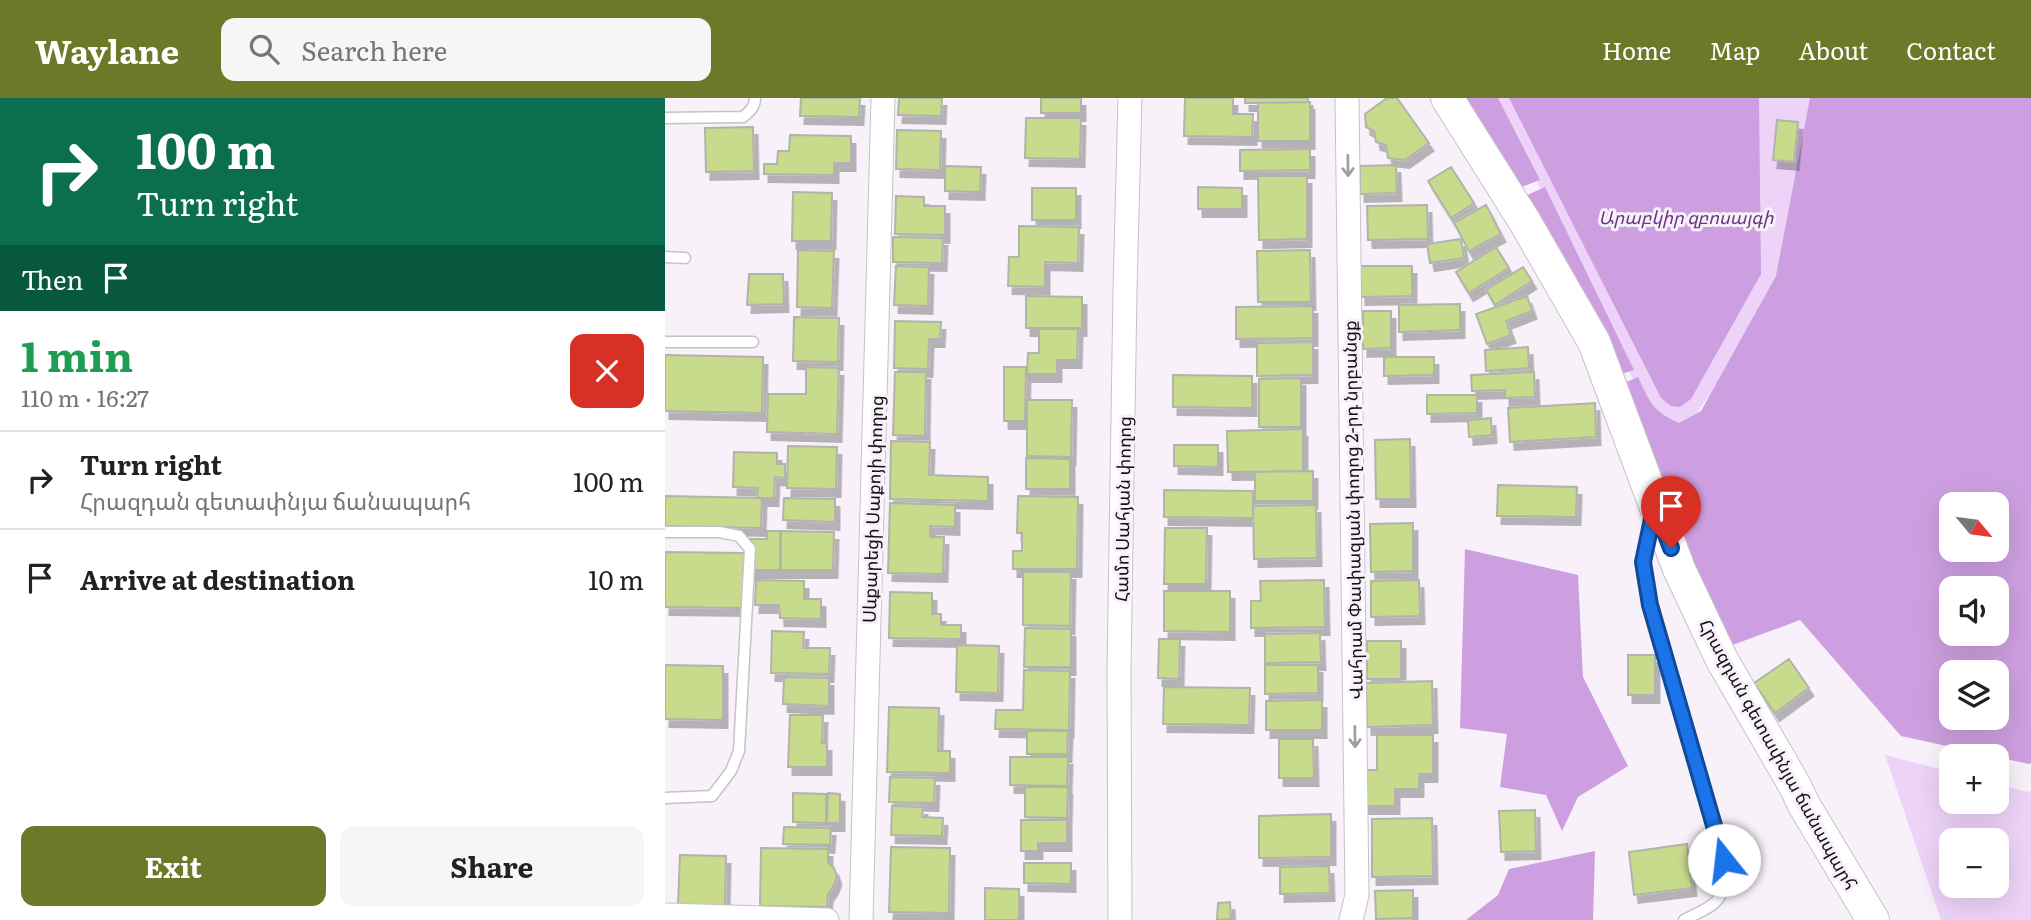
<!DOCTYPE html>
<html lang="en">
<head>
<meta charset="utf-8">
<style>
	body { margin:0; font-family:Literata,"Noto Sans Armenian",serif; background:#f6f6f6; color:#222; height:100vh; display:flex; flex-direction:column; font-size:26px; white-space:nowrap }
	* { box-sizing:border-box; margin:0 }
	p { font-size:23px; color:#767676 }
	.icon { flex:none; width:38px; height:38px; fill:none; stroke:currentColor; stroke-width:2; stroke-linecap:round; stroke-linejoin:round }
	.map { position:relative; flex:1; overflow:hidden }
	.drawer { display:flex; flex-direction:column; background:#fff; width:665px }
	.drawer>* { flex:none }
	.top-card { background:#0b6e4f; color:#fff; overflow:hidden }
	.needle { width:46px; rotate:119deg }
	.controls { position:absolute; left:1274px; top:394px; display:grid; gap:14px }
	.controls a { display:grid; place-items:center; width:70px; height:70px; border-radius:14px; background:#fff; box-shadow:0 7px 28px #0002; font-size:35px }
	.pin { position:absolute; display:grid; place-items:center; width:60px; height:60px; color:#fff; margin:-72px -30px; border-radius:50% 50% 50% 0; rotate:-45deg; box-shadow:0 0 7px #0007 }
	.pin .icon { rotate:45deg }
	.me { position:absolute; width:77px; margin:-38px; rotate:344deg; stroke-linejoin:round; filter:drop-shadow(0 0 5px #0008) }
	.turn { display:flex; align-items:center; gap:24px; height:147px; padding:0 21px; font-size:32px }
	.turn .icon { width:91px; height:91px; stroke-width:2.5 }
	.turn b { display:block; font-size:49px; line-height:60px }
	.then { display:flex; align-items:center; height:66px; padding:0 21px; background:#0003; gap:14px; font-size:26px }
	.round { display:grid; place-items:center; flex:none; width:74px; height:74px; border-radius:14px; background:#f6f6f6 }
	.head { display:flex; align-items:center; justify-content:space-between; height:119px; padding:0 21px }
	h1 { font-size:42px; font-weight:700; line-height:52px; color:#1e9e55 }
	.action { display:flex; gap:14px; margin-top:auto; padding:14px 21px }
	.action a { flex:1; height:80px; border-radius:14px; background:#6a7a28; color:#fff; font-size:28px; font-weight:700; line-height:80px; text-align:center }
	.action a+a { background:#f6f6f6; color:#222 }
	ul { padding:0; list-style:none }
	li { display:flex; align-items:center; gap:21px; height:98px; padding:0 21px; border-top:2px solid #e0e0e0 }
	li div { flex:1 }
	li b { display:block; font-size:26px }
	li em { font-style:normal }
	header { display:flex; align-items:center; gap:42px; box-sizing:border-box; height:98px; padding:0 35px; background:#6a7a28; color:#fff }
	header strong { font-size:33px }
	nav { display:flex; gap:38px; margin-inline-start:auto; font-size:24px }
	.search { width:490px; height:63px; background:#f6f6f6; display:flex; align-items:center; gap:18px; box-sizing:border-box; padding:0 24px; border-radius:14px; color:#767676; font-size:26px }
	main { display:flex; flex:1; min-height:0 }
	.map>svg:first-child { display:block }
	.green { fill:#edd3f8; fill-rule:evenodd }
	.forest { fill:#cd9fe0; fill-rule:evenodd }
	.building { fill:#c8da8c; stroke:#b1b4aa; stroke-width:2; filter:url(#shadow) }
	.lines { fill:none; stroke-linecap:round; stroke-linejoin:round }
	.lane-casing { stroke:#c7c1ca; stroke-width:13 }
	.street-casing { stroke:#c7c1ca; stroke-width:25 }
	.secondary-casing { stroke:#c7c1ca; stroke-width:34 }
	.lane { stroke:#fff; stroke-width:10 }
	.street { stroke:#fff; stroke-width:23 }
	.secondary { stroke:#fff; stroke-width:32 }
	.oneway { stroke:#a1a0a1 }
	.route-casing { stroke:#114b97; stroke-width:18 }
	.route { stroke:#1a73e8; stroke-width:12 }
	.labels { text-anchor:middle; dominant-baseline:central; stroke-width:6; stroke-linejoin:round; paint-order:stroke }
	.park-label { font-size:18px; font-style:italic; fill:#6c3481; stroke:#f8f1fa }
	.street-label { font-size:18px; fill:#141215; stroke:#f8f1fa }
</style>
</head>
<body>
<header>
<strong>Waylane</strong>
<div class="search"><svg class="icon" aria-label="search" viewBox="0 0 24 24"><circle cx="10" cy="10" r="6"/><path d="M15 15l6 6"/></svg>Search here</div>
<nav><a>Home</a><a>Map</a><a>About</a><a>Contact</a></nav>
</header>
<main>
<section class="drawer">
<div class="top-card">
<div class="turn"><svg class="icon" aria-label="right" viewBox="0 0 24 24"><path d="M7 20v-9h11M14 6l5 5-5 5"/></svg><div><b>100 m</b>Turn right</div></div>
<div class="then">Then<svg class="icon" aria-label="arrive" viewBox="0 0 24 24"><path d="M6 21V4h12l-3 4 3 4H6"/></svg></div>
</div>
<div class="head"><div><h1>1 min</h1><p>110 m · 16:27</p></div><a class="round" style="background:#d93025;color:#fff"><svg class="icon" aria-label="close" viewBox="0 0 24 24"><path d="M6 6l12 12M18 6L6 18"/></svg></a></div>
<ul>
<li><svg class="icon" aria-label="right" viewBox="0 0 24 24"><path d="M7 20v-9h11M14 6l5 5-5 5"/></svg><div><b>Turn right</b><p>Հրազդան գետափնյա ճանապարհ</p></div><em>100 m</em></li>
<li><svg class="icon" aria-label="arrive" viewBox="0 0 24 24"><path d="M6 21V4h12l-3 4 3 4H6"/></svg><div><b>Arrive at destination</b></div><em>10 m</em></li>
</ul>
<div class="action"><a>Exit</a><a>Share</a></div>
</section>
<div class="map">
<svg width="1366" height="822" viewBox="0 0 1366 822">
	<defs>
		<filter id="shadow"><feDropShadow dx="4.5" dy="8" stdDeviation="0" flood-color="#0004"/></filter>
	</defs>
	<rect width="100%" height="100%" fill="#f8f1fa"/>
	<!-- green -->
	<path class="green" d="M828,0H1155L1133,165L1011,346L985,317L896,129Z
		M1220,657L1286,674V704H1332V686L1363,694L1366,693V822H1276ZM1286,742H1332V788H1286Z"/>
	<!-- forest -->
	<path class="forest" d="M793,0H833L875,82L851,91Z
		M844,0H1094L1096,176L1026,301L1015,309L1006,308L996,300Z
		M1145,0H1366V665L1364,666L1236,638L1135,522L1062,549L955,287L973,279C985,304 987,313 1014,325L1036,313L1111,178ZM1286,406H1332V452H1286ZM1286,490H1332V536H1286ZM1286,574H1332V620H1286Z
		M880,89L969,272L951,278L860,98Z
		M800,451L913,477L918,579L963,668L913,699L897,733L881,697L835,689L842,636L795,630Z
		M930,753L928,822H801L833,797L844,771Z"/>
	<!-- building -->
	<path class="building" d="M136,0H195L194,19L135,18Z
		M234,0H277L276,18L233,17Z
		M376,0H416V15H376Z
		M520,0H568V16H588L587,39L519,38Z
		M580,0H643V4L580,5Z
		M722,0H732L764,45L740,62L723,60L721,47L711,44L709,33L701,29L700,16Z
		M645,4V43H593V5Z
		M361,20H416L415,61L360,60Z
		M1112,22L1133,24L1129,64L1108,62Z
		M88,29L89,73L41,74L40,30Z
		M232,32L276,33L275,72L231,71Z
		M125,37L186,38V65H169V77L99,76V66H112L113,53H124Z
		M645,51V72L575,73V52Z
		M731,67L732,95L695,96V68Z
		M280,68L316,69L315,94L280,93Z
		M786,69L809,105L786,120L763,83Z
		M593,78H642V141L594,142Z
		M533,89L577,90V111H533Z
		M367,90H411V122H367Z
		M128,94L167,95L166,143H127Z
		M231,98L259,99V108H280V137L230,136Z
		M762,107L763,141L703,142L702,108Z
		M821,107L836,136L804,153L789,125Z
		M354,128L414,129L413,165L380,164V189L343,188L344,159H354Z
		M228,139L278,140L277,165L228,164Z
		M796,141L799,160L765,165L762,146Z
		M831,149L844,170L804,195L791,174Z
		M133,152L169,153L167,210L132,209Z
		M645,152L646,204H593L592,153Z
		M231,168L264,169L263,208L229,207Z
		M695,168H747V198L696,199Z
		M858,169L867,183L830,207L821,192Z
		M84,176H118L119,206L82,207Z
		M361,198L417,199V230H361Z
		M862,198L867,213L841,223L846,237L822,246L811,216Z
		M795,206V232L734,234V207Z
		M648,208V240L571,241V209Z
		M698,213H726V250L698,251Z
		M129,219L174,220L173,264L128,263Z
		M230,223L276,224L275,241H264L263,271L229,270Z
		M374,231H413L412,262H392V276H362L363,255H374Z
		M648,244V277L592,278V245Z
		M863,249L864,270L821,273L820,252Z
		M0,257L98,259L97,315L0,313Z
		M719,259H769V277L719,278Z
		M141,269L174,270L172,336L102,334L103,296H141Z
		M339,269H361L360,323H339Z
		M230,274H261L260,338L228,337Z
		M869,274L870,299L840,300V292L807,293L806,277Z
		M508,277L587,278V310L508,309Z
		M636,280V329H594V281Z
		M762,297H812V315L762,316Z
		M362,302H407L406,359L362,358Z
		M930,305L931,339L845,344L843,310Z
		M826,320L827,337L804,339L803,322Z
		M638,331V373L563,374L562,333Z
		M745,341L746,401H711L710,342Z
		M226,343L265,344L264,377L323,379V403L225,401Z
		M509,347H553V369L509,368Z
		M123,348L172,349L171,391L122,390Z
		M69,354L112,355V366H120V380L110,379L109,400H92L93,390L68,389Z
		M361,360L405,361V391H361Z
		M648,373V403H590V374Z
		M833,387L912,389L911,419L832,418Z
		M499,392L588,393V420L499,419Z
		M0,398L97,400L96,430L0,428Z
		M353,398L413,399L412,471H348V453H357V435H352Z
		M119,400L170,401V424L118,422Z
		M225,405L290,407V429L265,428V439H279L278,476L223,475Z
		M651,407L652,460L589,461L588,408Z
		M748,425V473L706,474L705,426Z
		M500,430H542L541,486H499Z
		M102,433H115V472H85V441H102Z
		M116,433L169,434L168,472H116Z
		M0,454L79,455L78,510L0,509Z
		M358,474H406L405,528L358,527Z
		M91,482L139,483V501H156V521L115,520L114,507H90Z
		M659,482L660,529L586,530V503H596L595,483Z
		M754,482L755,518L706,519V483Z
		M499,493H565V534L499,533Z
		M225,494L267,495V516H276V527H296V541L224,540Z
		M360,530L406,531V569H359Z
		M107,533L139,534L138,550H165L164,576L106,575Z
		M655,535L656,564L600,565V536Z
		M494,541H515L514,581L493,580Z
		M702,543H736V581H702Z
		M292,547L334,548L333,595L291,594Z
		M963,557H990V597H963Z
		M1124,561L1144,590L1110,615L1089,585Z
		M0,567L58,568V622L0,621Z
		M600,567H653V595L600,596Z
		M359,572L405,573L404,632L330,631L331,612H358Z
		M119,579L164,580V608L118,606Z
		M767,583L768,627L702,629L701,585Z
		M499,589L585,590L584,627L498,626Z
		M657,602V632H601V603Z
		M224,609L274,610L273,653H285V675L222,674Z
		M125,617H158L157,645H162V669H123Z
		M362,633H403L402,656H362Z
		M712,637H768V676H754V691H730V708H699V672H712Z
		M614,641H648L649,680H614Z
		M345,659H403L402,688L345,687Z
		M225,679L270,680L269,705L224,704Z
		M360,689H403L402,720L360,719Z
		M128,695L161,696V725L128,724Z
		M163,695L175,696V725H162Z
		M227,708L258,709L257,719L278,720L277,738L226,737Z
		M870,712L871,753L836,754L834,713Z
		M666,716V759L594,760V718Z
		M767,720L768,778L707,779V721Z
		M356,722H402V745H373V753H356Z
		M119,729L166,730L165,747L118,746Z
		M1022,746L1027,790L969,797L964,754Z
		M226,749L285,750L284,815L224,814Z
		M96,750L163,751V764L169,770L172,779L168,789L163,796L162,809L95,808Z
		M15,757L61,758L60,808L13,807Z
		M359,765H406V786L359,785Z
		M664,768L665,795L615,796V769Z
		M320,790L354,791V822H320Z
		M748,792V820L711,821L710,793Z
		M565,804L566,821L552,822L553,805Z"/>
	<g class="lines">
		<defs>
			<path id="lane" d="M0,20L78,19C85,13 90,9 90,0
				M0,159L20,160
				M0,244H88
				M986,423L978,464L984,507L1059,762C1060,805 1055,804 1019,822
				M0,434H54L74,438L85,451L74,653L66,673L47,698L0,700"/>
			<path id="street" d="M682,0L692,797L686,822
				M0,817L162,822
				M196,822L218,0
				M455,822L454,573L460,192L465,0"/>
			<path id="secondary" d="M782,0L860,124L929,244L1014,471L1057,562L1130,688L1139,707L1208,822"/>
		</defs>
		<!-- lane casing -->
		<use href="#lane" class="lane-casing"/>
		<!-- street casing -->
		<use href="#street" class="street-casing"/>
		<!-- secondary casing -->
		<use href="#secondary" class="secondary-casing"/>
		<!-- lane -->
		<use href="#lane" class="lane"/>
		<!-- street -->
		<use href="#street" class="street"/>
		<!-- secondary -->
		<use href="#secondary" class="secondary"/>
	</g>
	<!-- one-way arrows -->
	<defs><path id="oneway-shaft" d="M-6 0H5M1.5-3L5.5 0L1.5 3" fill="none" stroke-width="1.6" stroke-linecap="round" stroke-linejoin="round" transform="scale(1.75)"/></defs>
	<g class="oneway">
		<use href="#oneway-shaft" transform="translate(683 68) rotate(89)"/>
		<use href="#oneway-shaft" transform="translate(690 639) rotate(89)"/>
	</g>
	<g class="lines">
		<defs>
			<path id="route" d="M1006,450L990,407L978,464L985,507L1059,762"/>
		</defs>
		<!-- route casing -->
		<use href="#route" class="route-casing"/>
		<!-- route -->
		<use href="#route" class="route"/>
	</g>
	<g class="labels">
		<!-- park labels -->
		<g class="park-label">
			<text x="1021" y="118">Արաբկիր զբոսայգի</text>
		</g>
		<!-- street labels -->
		<g class="street-label">
			<text transform="translate(207 411) rotate(-88)">Սևքարեցի Սաքոյի փողոց</text>
			<text transform="translate(457 411) rotate(-89)">Համո Սահյան փողոց</text>
			<text transform="translate(687 412) rotate(-91)">Վահրամ Փափազյան փողոց 2-րդ նրբանցք</text>
			<text transform="translate(1114 656) rotate(61)">Հրազդան գետափնյա ճանապարհ</text>
		</g>
	</g>
</svg>
<div class="controls">
<a><svg class="needle" viewBox="-14 -14 28 28"><path d="M0-13l5 13h-10z" fill="#e53935"/><path d="M0 13l5-13h-10z" fill="#767676"/></svg></a>
<a><svg class="icon" aria-label="sound" viewBox="0 0 24 24"><path d="M4 9h4l5-4v14l-5-4H4zM17 9q2 3 0 6"/></svg></a>
<a><svg class="icon" aria-label="layers" viewBox="0 0 24 24"><path d="M12 4l9 5-9 5-9-5zM3 14l9 5 9-5"/></svg></a>
<a>+</a>
<a>−</a>
</div>
<div class="pin" style="left:1006px;top:450px;background:#d93025"><svg class="icon" aria-label="arrive" viewBox="0 0 24 24"><path d="M6 21V4h12l-3 4 3 4H6"/></svg></div>
<svg class="me" style="left:1059px;top:762px" viewBox="-20 -20 40 40"><circle r="19" fill="#fff"/><path d="M0-13L10 11 0 6-10 11z" fill="#1a73e8"/></svg>
</div>
</main>
</body>
</html>
